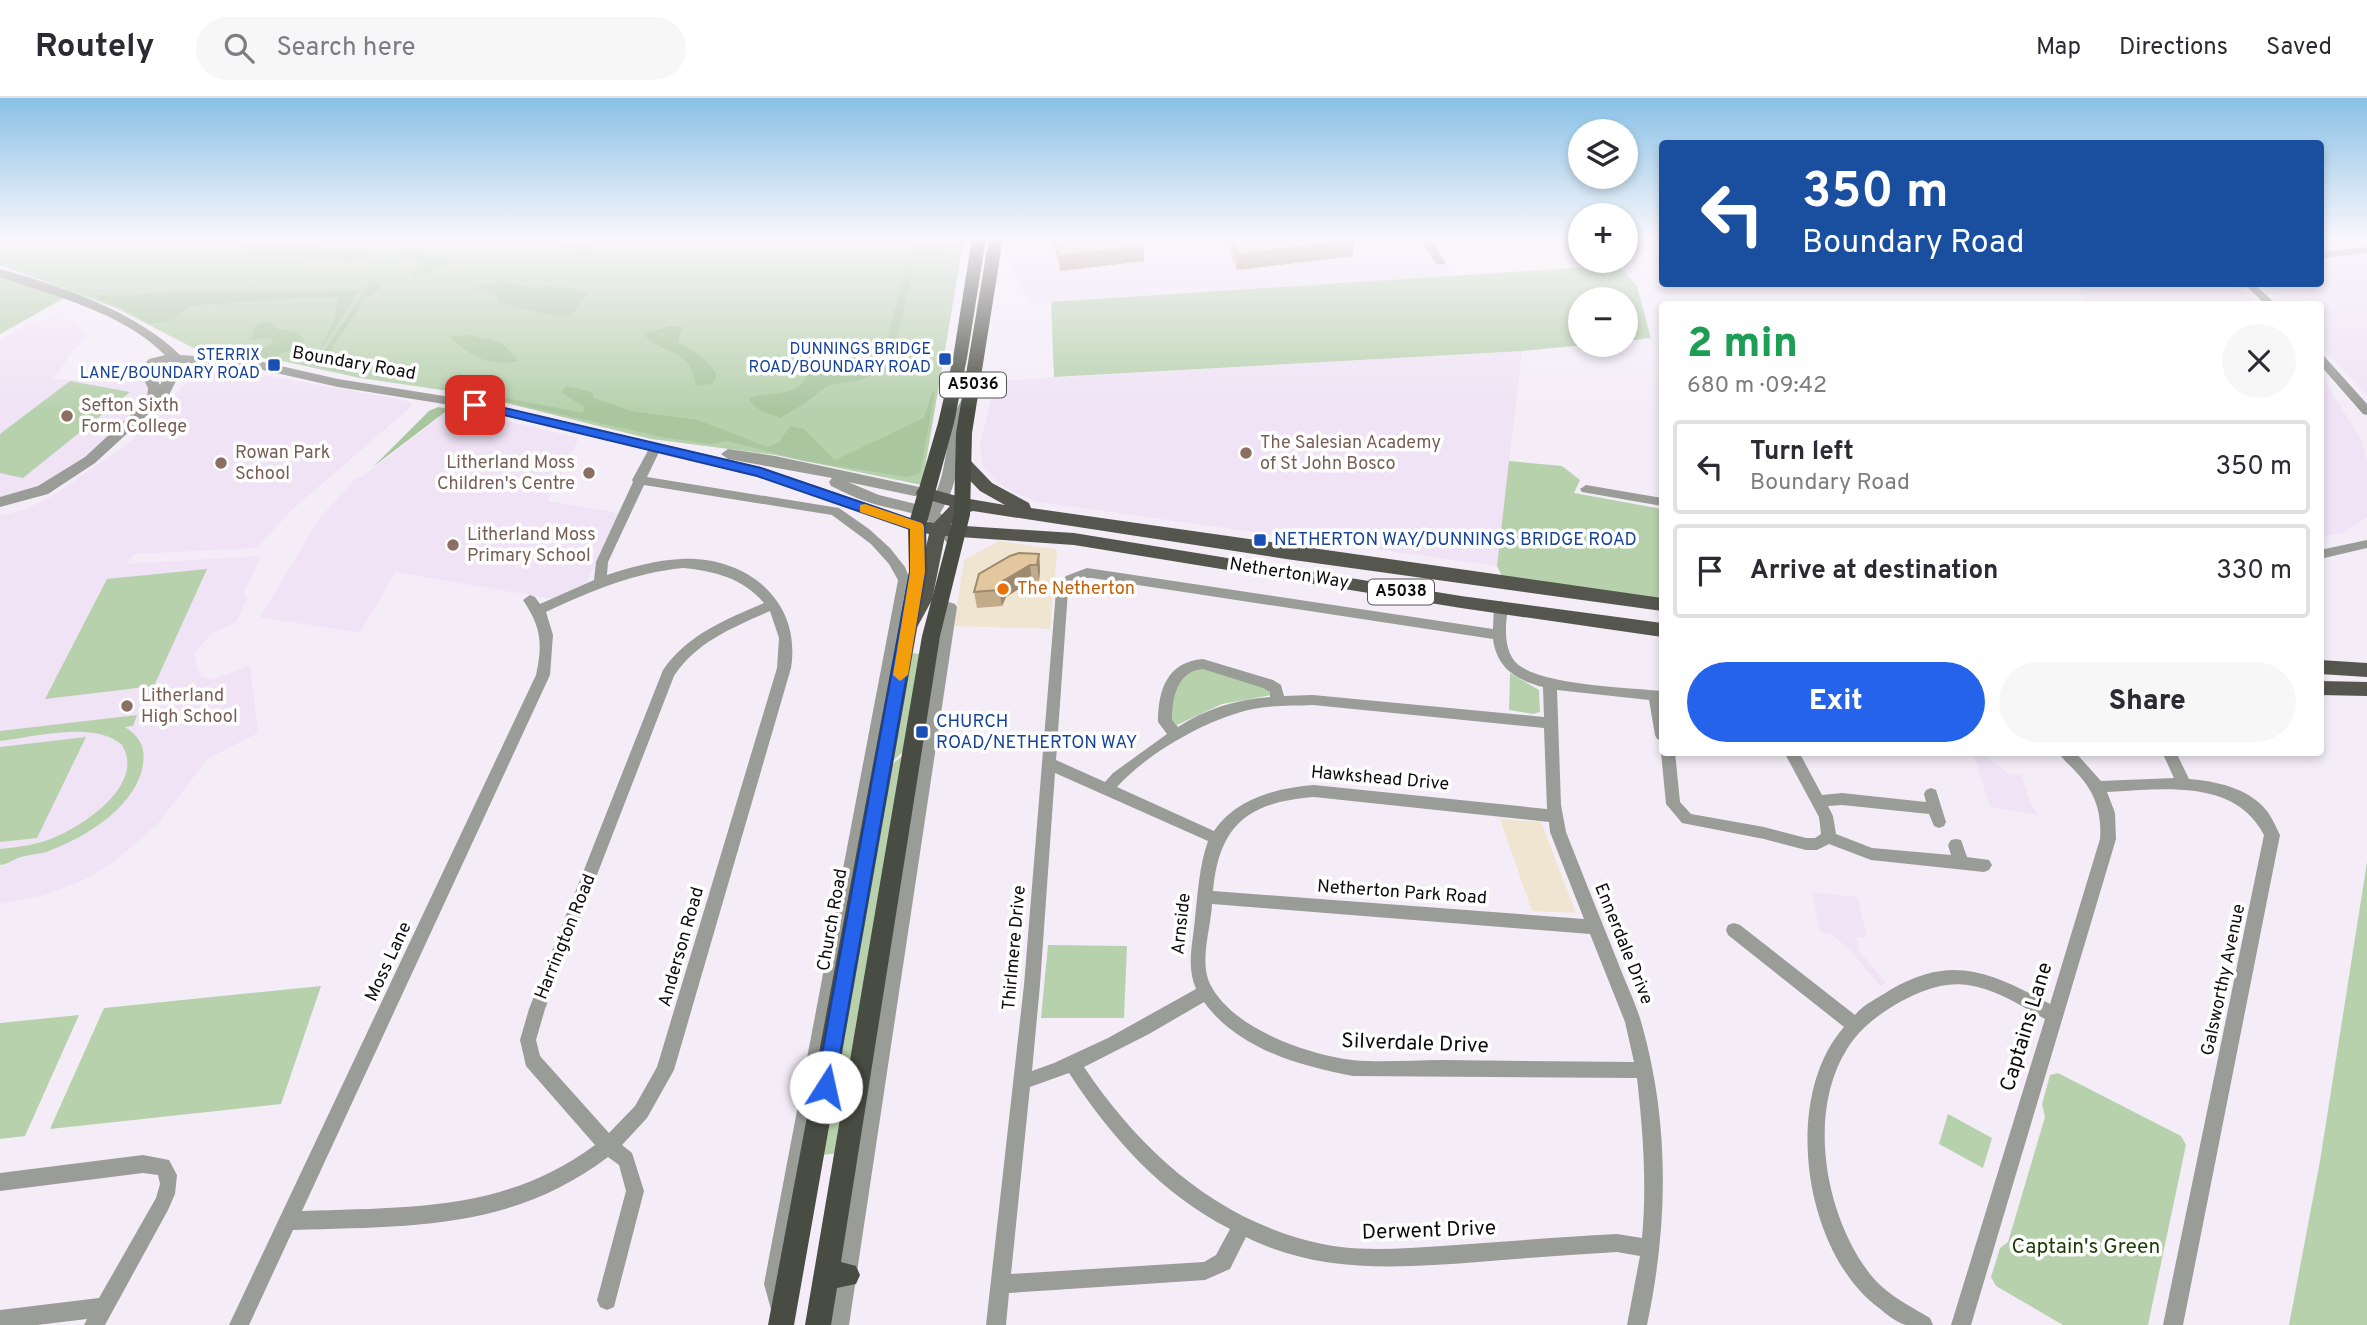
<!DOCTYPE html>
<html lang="en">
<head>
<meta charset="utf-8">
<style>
	body { margin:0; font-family:Overpass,sans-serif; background:#f7f7f7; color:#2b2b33; height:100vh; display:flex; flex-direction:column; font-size:26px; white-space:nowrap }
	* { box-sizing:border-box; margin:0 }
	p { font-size:23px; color:#7c7c81 }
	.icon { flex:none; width:38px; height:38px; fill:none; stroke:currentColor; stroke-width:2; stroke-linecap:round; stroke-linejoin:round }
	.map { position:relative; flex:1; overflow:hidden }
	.side { position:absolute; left:1659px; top:203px; width:665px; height:455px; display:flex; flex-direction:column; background:#fff; border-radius:7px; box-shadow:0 4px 10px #0003 }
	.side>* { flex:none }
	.hud { position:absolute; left:1659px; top:42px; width:665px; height:147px; border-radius:7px; box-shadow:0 4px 10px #0003; background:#1a4fa0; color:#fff; overflow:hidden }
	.controls { position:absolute; left:1568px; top:21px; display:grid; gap:14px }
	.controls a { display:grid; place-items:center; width:70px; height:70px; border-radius:50%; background:#fff; box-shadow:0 4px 10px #0003; font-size:35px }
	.pin { position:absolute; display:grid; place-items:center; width:60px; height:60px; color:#fff; margin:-30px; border-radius:14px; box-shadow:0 4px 10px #0006 }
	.me { position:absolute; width:77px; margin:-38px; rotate:10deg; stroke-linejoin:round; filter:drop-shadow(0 0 5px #0008) }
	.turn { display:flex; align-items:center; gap:24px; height:147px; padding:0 28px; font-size:32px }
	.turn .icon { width:91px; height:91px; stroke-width:2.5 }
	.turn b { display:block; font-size:49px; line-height:60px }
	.round { display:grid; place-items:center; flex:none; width:74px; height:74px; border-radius:37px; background:#f7f7f7 }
	.overview { display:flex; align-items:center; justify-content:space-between; height:119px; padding:0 28px }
	h1 { font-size:42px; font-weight:800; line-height:52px; color:#1e9e55 }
	.action { display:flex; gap:14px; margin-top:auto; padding:14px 28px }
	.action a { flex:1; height:80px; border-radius:42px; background:#2563eb; color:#fff; font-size:28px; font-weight:800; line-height:80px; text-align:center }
	.action a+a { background:#f7f7f7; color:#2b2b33 }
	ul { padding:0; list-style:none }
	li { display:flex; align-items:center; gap:21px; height:94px; margin:0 14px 10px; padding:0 14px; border:4px solid #e1e1e2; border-radius:7px }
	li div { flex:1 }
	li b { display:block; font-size:26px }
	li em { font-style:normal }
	header { display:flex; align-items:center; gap:42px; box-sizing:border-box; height:98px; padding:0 35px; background:#fff; border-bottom:2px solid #e1e1e2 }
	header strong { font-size:33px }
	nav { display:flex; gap:38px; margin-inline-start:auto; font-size:24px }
	.search { width:490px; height:63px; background:#f7f7f7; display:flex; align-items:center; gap:18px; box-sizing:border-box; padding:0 24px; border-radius:38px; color:#7c7c81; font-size:26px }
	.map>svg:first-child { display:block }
	.commercial { fill:#efe5d0 }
	.built { fill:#efe3f5 }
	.green { fill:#b7d1ad }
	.forest { fill:#aac69f }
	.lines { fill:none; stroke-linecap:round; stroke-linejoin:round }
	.minor { fill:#9a9c97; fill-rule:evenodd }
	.tertiary { fill:#9a9c97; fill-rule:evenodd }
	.primary { fill:#55574f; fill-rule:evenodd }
	.trunk { fill:#494c42; fill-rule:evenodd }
	.wall { fill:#c2ab89 }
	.shaded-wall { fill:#9e8b6f }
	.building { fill:#e2c79f; stroke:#9e8b6f; stroke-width:2 }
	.route { fill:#2563eb; stroke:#184099; stroke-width:2 }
	.slow { fill:#f59e0b }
	.transit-dot { fill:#1a4fb4; stroke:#fff; stroke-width:2.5 }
	.education-dot { fill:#8d6e63; stroke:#fff; stroke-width:2.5 }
	.food-dot { fill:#e8710a; stroke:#fff; stroke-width:2.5 }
	.labels { text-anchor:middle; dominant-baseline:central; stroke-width:7; stroke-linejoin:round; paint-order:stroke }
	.far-transit-label { font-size:16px; fill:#164399; stroke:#fff; text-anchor:end }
	.shield { fill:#fff; stroke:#565457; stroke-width:2 }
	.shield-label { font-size:16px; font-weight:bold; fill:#0e0b0f }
	.street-label { font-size:18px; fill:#0e0b0f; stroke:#fff }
	.education-label { font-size:18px; fill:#785e54; stroke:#fff; text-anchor:start }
	.transit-label { font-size:18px; fill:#164399; stroke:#fff; text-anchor:start }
	.food-label { font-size:18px; fill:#c56008; stroke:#fff; text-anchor:start }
	.near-street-label { font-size:21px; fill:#0e0b0f; stroke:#fff }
	.near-park-label { font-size:21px; fill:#1b3d05; stroke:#fff }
</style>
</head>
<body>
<header>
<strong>Routely</strong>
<div class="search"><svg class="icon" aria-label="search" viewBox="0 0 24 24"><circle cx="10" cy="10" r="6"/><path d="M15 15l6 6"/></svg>Search here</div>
<nav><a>Map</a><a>Directions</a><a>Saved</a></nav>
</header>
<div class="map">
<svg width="2367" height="1227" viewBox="0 0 2367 1227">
	<rect width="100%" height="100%" fill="#f4edf8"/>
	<!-- commercial -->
	<path class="commercial" d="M999,443L1055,451L1057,454L1050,531L954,528L964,462Z
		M1500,721L1541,724L1576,815L1532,813Z"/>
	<!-- built -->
	<path class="built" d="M1011,140H1432L1454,178L1031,206L1007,163Z
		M2321,140H2367V298L2321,248L2320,206H2282L2262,186H2320Z
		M2078,186H2235L2258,206H2086Z
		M49,221L77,222L88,240L74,251L53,282L138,280L147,286L149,298L141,310L110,342L46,389L0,404V242L26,227Z
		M1522,253L1497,468L1039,404L1014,395L995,382L983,368L980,347L996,283Z
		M198,272L270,278L408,303L413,307L293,411L256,450L133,456L127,466L261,458L244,494L247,501L236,524L211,536L194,556L200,578L212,582L250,567L258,635L207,661L157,727L110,767L81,783L45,797L0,806V418L26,411L54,397L130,344Z
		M2321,277L2362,343L2367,362V419L2343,435L2321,439Z
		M452,310L579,340L548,403L619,415L587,484L553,501L395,474L360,535L260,519L319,421L357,379H362Z
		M1973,655H1982L2009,676L2022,677L2030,705L2039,717L1990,709Z
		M1812,794L1857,799L1867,839H1856L1859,853L1886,885L1880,888L1849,851L1831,836L1820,834Z"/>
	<!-- green -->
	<path class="green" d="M0,140H964L922,387L775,357L651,341L470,296L360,280L268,260L211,259L116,210L0,167Z
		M1619,167L1637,189L1651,240L1626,243V201H1580V247H1584L1522,253L1054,279L1051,204Z
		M0,171L68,198L0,236Z
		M70,283L130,294L23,380L0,375V336Z
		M1509,363L1562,368L1580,382L1574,395L1662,411V502L1502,478L1497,468Z
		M207,471L154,588L45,601L107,481Z
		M910,555L922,556L906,651L892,664Z
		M1202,570L1266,588L1272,597L1222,606L1177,627L1168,620L1180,577Z
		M1510,575L1539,592L1540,614L1533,616L1509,612Z
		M137,617L133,628L125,629C139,638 146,649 143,666C137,709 83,741 46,754C36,757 22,757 14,762C8,764 8,766 0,767V751C18,749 36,747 53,740C84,728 146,686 122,647C96,622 33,639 0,643V633Z
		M86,639L37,740L0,744V649Z
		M906,655L839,1055L823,1057L891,667Z
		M2367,764V1227H2289L2320,1063Z
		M1048,847L1127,848L1124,920H1041Z
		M321,888L281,1006L50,1031L104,910Z
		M79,917L25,1038L0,1041V925Z
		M2058,975L2181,1038L2186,1047L2148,1227H2063L1996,1188L1991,1179L2000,1150L2008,1144L2045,1019L2042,1006L2050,977Z
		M1948,1016L1992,1040L1983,1070L1939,1046Z"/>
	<!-- forest -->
	<path class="forest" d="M264,140H321L317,151L320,153L369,154L363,162L338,165L310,159L245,153V149Z
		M533,140H609L597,141L590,158Z
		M915,140H965L962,152L913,156Z
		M406,154L444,157L463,165L440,167L429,177L415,179L411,175L421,168V164L382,166L387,159Z
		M914,167L895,250L904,251L876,275L860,282L829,287L805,305L780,320C768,315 756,313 749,301L754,298C772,294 799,299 806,277L800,255L803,251H878L886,246L905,172Z
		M373,181L379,186V191L361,204L356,216L336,243L324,266L355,276L314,268Z
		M500,183L533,190L550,188L588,195L573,215L562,220L498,205L495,192L471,191Z
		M360,192L318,256L335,220L338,200H297L192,208L186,210L172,223L150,226L129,213L89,197Z
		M264,224L270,225L276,231L298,234L304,242L302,251L283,255L272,261L227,257L260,252L274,244L271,240L251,242L255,228Z
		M671,228L682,229L678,245L699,256L716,274V280L712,286L696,288C691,250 666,259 644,237L645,235Z
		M470,237L502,245L518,263C488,269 469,258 449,238Z
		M425,288L486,296L583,315L584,309L561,294L566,288L592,294L594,300L631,313L698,322L767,349L779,344L790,328L804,331L835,362L924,320L932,294L935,295L920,375L907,379L804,363L727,343L709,346L662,339L479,298Z
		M438,309L449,311L374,368L429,313Z"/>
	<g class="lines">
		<!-- minor -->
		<path class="minor" d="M1420,140H1430L1445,164L1444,166H1436Z
			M2367,149V155L2320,160V154Z
			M2244,186H2254L2276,206H2265Z
			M2320,257L2324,258L2367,306V317L2363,316L2320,267Z
			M655,346L661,350L647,379L839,410L869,431L890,450L905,469L910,482L784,1186L789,1208L786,1215L779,1218L772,1215L764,1186L898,482L889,466L871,446L832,417L644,387L608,464L607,477C631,469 656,462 681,461C746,458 802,502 791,570L674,972L647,1020L622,1047L632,1055L644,1093L614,1209L607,1212L600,1209L597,1202L626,1093L619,1067L608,1059C510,1133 409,1128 293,1132L249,1227H229L536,577C543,545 541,529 523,502L530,497L535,499L540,506L594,482L596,464L633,384L632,382L651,347ZM683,470C714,473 743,480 764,505C725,522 688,536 663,572L529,911L520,942L526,968L595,1047C505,1114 408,1109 302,1113L550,577L553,537L546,514C591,493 633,475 683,470ZM770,513L779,540L777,570L657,969L635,1008L609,1035L540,958L536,942L545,911L674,578C697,543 734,529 770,513Z
			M1586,387L1662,400V408L1582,394L1580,391Z
			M2367,442V450L2320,461V452Z
			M1087,470L1493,531L1494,508L1501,503L1508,508C1506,525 1503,546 1513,561C1531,588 1630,589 1662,593V643L1657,641L1655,637L1649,602L1557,592L1561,707L1566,734C1583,777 1600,820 1617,862C1625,884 1636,905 1642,927C1670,1026 1668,1128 1647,1227H1627L1640,1158L1617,1154C1570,1157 1524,1160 1478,1164C1398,1170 1319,1176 1246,1139L1230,1171L1205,1182L1009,1195L1006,1227H986L1024,887L1056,493L1066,478ZM1083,480H1092L1493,541C1497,571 1517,582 1543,589L1544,619L1313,597L1284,598L1281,587L1273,582L1203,561C1167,564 1158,592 1158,624L1167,636L1113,675L1105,684L1056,662L1068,493L1075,484ZM1203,571L1263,590L1270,594V599C1238,601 1205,611 1178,629L1172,622C1172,600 1177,573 1203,571ZM1313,607L1544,630L1547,711L1314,687C1277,690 1236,700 1214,733L1117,689C1149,654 1207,621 1253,611C1272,607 1294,608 1313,607ZM1055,675L1208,743C1199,769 1198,794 1195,820C1193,845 1186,868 1196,891L1108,940L1054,965L1032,973L1040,887ZM1314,699L1549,724L1550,734L1584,821L1213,793C1219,726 1249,704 1314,699ZM1212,806L1590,836L1625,924L1634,964C1570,963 1506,963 1442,962C1413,962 1381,965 1352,962C1305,956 1232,930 1210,886C1199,863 1211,830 1212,806ZM1204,904C1238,951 1300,968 1353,978L1637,980C1643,1034 1647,1086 1642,1140L1617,1136C1559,1139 1500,1144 1442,1148C1409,1150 1374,1153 1341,1149C1229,1133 1145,1060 1084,969L1149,936ZM1069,975C1111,1039 1161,1096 1230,1131L1216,1157L1204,1164L1011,1176L1030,989Z
			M939,501L955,506L957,509L849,1227H829L943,512L934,509L932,506Z
			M1662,651V654H1675L1680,704L1691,716L1764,729L1806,740H1815L1821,736L1819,719L1784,654H1799L1822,697L1842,695L1926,704L1924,696L1926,692L1931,690L1936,692L1946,724L1944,728L1939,730L1934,728L1929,716L1842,707L1828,708L1833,718L1836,736L1872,750L1951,757L1948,747L1951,742L1956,741L1961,742L1967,759L1989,762L1992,767L1989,772L1984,774L1871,762L1829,746L1817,752H1806L1764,741L1682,725L1666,706L1661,654Z
			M2058,654H2075L2101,683L2174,680L2162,654H2176L2189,681C2215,683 2249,690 2266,712C2272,719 2276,729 2280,737L2183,1227H2163L2264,737C2235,680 2162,691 2107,694L2115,715L2116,741L1971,1227H1951L2045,921C2021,908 1996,891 1968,887C1941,883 1915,895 1893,908C1875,919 1858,933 1847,951C1807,1015 1825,1114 1867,1172C1882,1194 1908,1207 1930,1220L1933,1227C1924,1227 1914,1227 1906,1227C1897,1225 1886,1216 1879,1210C1804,1155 1781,1000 1844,929L1728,837L1726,832L1728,827L1734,825L1740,827L1855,917C1864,906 1878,900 1890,892C1953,855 1992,875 2050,906L2100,741C2102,715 2095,694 2077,675C2071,668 2063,662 2058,654Z
			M143,1057L169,1062L177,1077L175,1096L168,1112L105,1227H84L87,1221L37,1227H0V1212L99,1200L156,1100L160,1086L158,1077L143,1075L0,1093V1075Z"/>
		<!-- tertiary -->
		<path class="tertiary" d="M0,171C59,187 137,214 180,257L254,262L338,281L475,303L761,369L922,424L925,428L917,433L757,378L475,311L338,289L254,270L169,264L159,267L153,273L160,287L169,270L174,269L181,273L169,297L95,365L48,396L0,409V399L38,388L85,359L147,302L148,290L139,272L149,261L165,257C123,215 55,198 0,179Z
			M967,300L974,304C958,340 963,382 940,415L952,426L960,440L952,445L946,444C927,410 904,416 871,405C857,401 844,394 831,388L829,384L832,380L728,361L721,356L728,351L775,358L924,390L929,391L932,395L929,399L924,400L848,384L879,397L928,409C951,377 942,334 962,301Z"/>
		<!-- primary -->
		<path class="primary" d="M963,360L969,361L992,385L1029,405L1031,410L1662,500V513L1286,461L973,413L963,416L950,427L1074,435L1461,498L1662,525V539L1461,510L1074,447L945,438L932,502L915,533H903L900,528L914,502L929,436L911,432L908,428L917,422L934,425L950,408L918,399L916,395L918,391L924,389L964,400L1005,407L980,393L957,369L955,365Z
			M2320,562L2367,565V579L2320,576Z
			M2320,583L2367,584V598L2320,597Z"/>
		<!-- trunk -->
		<path class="trunk" d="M972,140H986L967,260L954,325L926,428L927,474L794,1227H768L909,474L908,428L938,325L953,260Z
			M989,140H1003L972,335L970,417L940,538L841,1164L856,1168L860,1177L856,1186L837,1190L831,1227H805L922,538L954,417L956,335Z"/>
	</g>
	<!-- wall -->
	<path class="wall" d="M1052,140H1141L1144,163L1060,173Z
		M1223,140H1353V158L1237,172Z
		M1039,456L1040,472L1039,483H1032L1006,499L1002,508L977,510L974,494Z"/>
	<!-- shaded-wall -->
	<path class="shaded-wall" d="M1354,142L1353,158L1237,172V157Z
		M1144,148V163L1060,173L1059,158Z
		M1039,456L1040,472L1039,483L1037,467Z
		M1030,467L1032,483L1006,499L1002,508L999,492L1003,483Z"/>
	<!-- building -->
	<path class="building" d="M1054,140H1141L1144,148L1059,158Z
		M1230,140H1353L1354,142L1237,157Z
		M1019,455L1039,456L1037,467H1030L1003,483L999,492L974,494L979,476L1010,458Z"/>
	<!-- sky -->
	<linearGradient id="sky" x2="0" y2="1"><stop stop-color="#89c1e6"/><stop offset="0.45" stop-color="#faf7fc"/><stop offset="1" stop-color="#faf7fc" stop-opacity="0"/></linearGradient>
	<rect width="2367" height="312" fill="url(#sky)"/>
	<!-- route -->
	<path class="route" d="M475,303L761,370L922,425L924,428L925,474L833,996L826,999L819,996L816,989L910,474V431L757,378L471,309L469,307Z"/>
	<!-- slow -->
	<path class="slow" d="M865,406L922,425L924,428L925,474L908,577L900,583L893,577L910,474V431L860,414V407Z"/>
	<!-- markers -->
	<g class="transit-dot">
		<rect x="938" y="254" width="14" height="14" rx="3.5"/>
		<rect x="267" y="260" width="14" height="14" rx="3.5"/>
		<rect x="1253" y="435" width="14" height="14" rx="3.5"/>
		<rect x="915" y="627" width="14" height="14" rx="3.5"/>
	</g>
	<g class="education-dot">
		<circle cx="67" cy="318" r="7"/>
		<circle cx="1246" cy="355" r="7"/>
		<circle cx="221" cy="365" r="7"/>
		<circle cx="589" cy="375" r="7"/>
		<circle cx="453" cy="447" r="7"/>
		<circle cx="127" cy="608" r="7"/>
	</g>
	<circle class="food-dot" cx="1003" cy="491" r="7"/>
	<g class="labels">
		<!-- far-transit labels -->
		<g class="far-transit-label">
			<text x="931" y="252">DUNNINGS BRIDGE<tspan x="931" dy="18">ROAD/BOUNDARY ROAD</tspan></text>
			<text x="260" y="258">STERRIX<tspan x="260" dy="18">LANE/BOUNDARY ROAD</tspan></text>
		</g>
		<!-- shield labels -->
		<g class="shield">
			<rect x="940" y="274.5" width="66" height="25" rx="5"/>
			<rect x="1368" y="481.5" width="66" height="25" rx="5"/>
		</g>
		<g class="shield-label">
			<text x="973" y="287">A5036</text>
			<text x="1401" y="494">A5038</text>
		</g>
		<!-- street labels -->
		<g class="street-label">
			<text transform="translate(354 266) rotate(10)">Boundary Road</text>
			<text transform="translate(1289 476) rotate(9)">Netherton Way</text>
			<text transform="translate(1380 681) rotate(5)">Hawkshead Drive</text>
			<text transform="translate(1402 795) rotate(4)">Netherton Park Road</text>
			<text transform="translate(833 822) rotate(-80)">Church Road</text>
			<text transform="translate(1182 826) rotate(-84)">Arnside</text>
			<text transform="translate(566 839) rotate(-68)">Harrington Road</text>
			<text transform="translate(1623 846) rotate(68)">Ennerdale Drive</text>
			<text transform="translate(682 849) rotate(-74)">Anderson Road</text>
			<text transform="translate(1015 850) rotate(-85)">Thirlmere Drive</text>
			<text transform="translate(389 864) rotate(-65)">Moss Lane</text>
			<text transform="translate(2224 882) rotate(-78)">Galsworthy Avenue</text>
		</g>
		<!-- education labels -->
		<g class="education-label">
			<text x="81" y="308">Sefton Sixth<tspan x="81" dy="21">Form College</tspan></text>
			<text x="1260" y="345">The Salesian Academy<tspan x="1260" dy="21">of St John Bosco</tspan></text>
			<text x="235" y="355">Rowan Park<tspan x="235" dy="21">School</tspan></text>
			<text x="575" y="365" text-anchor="end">Litherland Moss<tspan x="575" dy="21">Children's Centre</tspan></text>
			<text x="467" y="437">Litherland Moss<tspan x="467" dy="21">Primary School</tspan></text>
			<text x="141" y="598">Litherland<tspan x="141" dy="21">High School</tspan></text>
		</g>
		<!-- transit labels -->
		<g class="transit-label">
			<text x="1274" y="442">NETHERTON WAY/DUNNINGS BRIDGE ROAD</text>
			<text x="936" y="624">CHURCH<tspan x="936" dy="21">ROAD/NETHERTON WAY</tspan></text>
		</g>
		<!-- food labels -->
		<g class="food-label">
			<text x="1017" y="491">The Netherton</text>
		</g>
		<!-- near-street labels -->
		<g class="near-street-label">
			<text transform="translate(2027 929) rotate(-73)">Captains Lane</text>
			<text transform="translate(1415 946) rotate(2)">Silverdale Drive</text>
			<text transform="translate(1429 1133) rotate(-2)">Derwent Drive</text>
		</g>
		<!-- near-park labels -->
		<g class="near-park-label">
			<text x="2086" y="1149">Captain's Green</text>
		</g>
	</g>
</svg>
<div class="controls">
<a><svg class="icon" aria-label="layers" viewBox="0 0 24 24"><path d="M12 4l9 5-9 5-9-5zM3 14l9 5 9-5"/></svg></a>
<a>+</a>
<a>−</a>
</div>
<div class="pin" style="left:475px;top:307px;background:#d93025"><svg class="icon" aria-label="arrive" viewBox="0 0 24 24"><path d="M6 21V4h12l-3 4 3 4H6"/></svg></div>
<svg class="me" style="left:826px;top:989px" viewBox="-20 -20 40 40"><circle r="19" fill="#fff"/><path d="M0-13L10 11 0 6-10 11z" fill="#2563eb"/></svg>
<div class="hud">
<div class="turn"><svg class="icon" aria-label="left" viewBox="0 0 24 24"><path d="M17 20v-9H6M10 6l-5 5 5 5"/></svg><div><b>350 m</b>Boundary Road</div></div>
</div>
<section class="side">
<div class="overview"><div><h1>2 min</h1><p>680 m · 09:42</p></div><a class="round"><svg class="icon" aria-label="close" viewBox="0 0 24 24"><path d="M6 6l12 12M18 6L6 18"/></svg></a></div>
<ul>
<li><svg class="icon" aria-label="left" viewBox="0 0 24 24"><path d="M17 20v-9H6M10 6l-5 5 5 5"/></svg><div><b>Turn left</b><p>Boundary Road</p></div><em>350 m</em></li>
<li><svg class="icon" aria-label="arrive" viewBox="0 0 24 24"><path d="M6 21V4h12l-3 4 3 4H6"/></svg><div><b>Arrive at destination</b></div><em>330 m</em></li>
</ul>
<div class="action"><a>Exit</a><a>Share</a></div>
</section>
</div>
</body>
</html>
